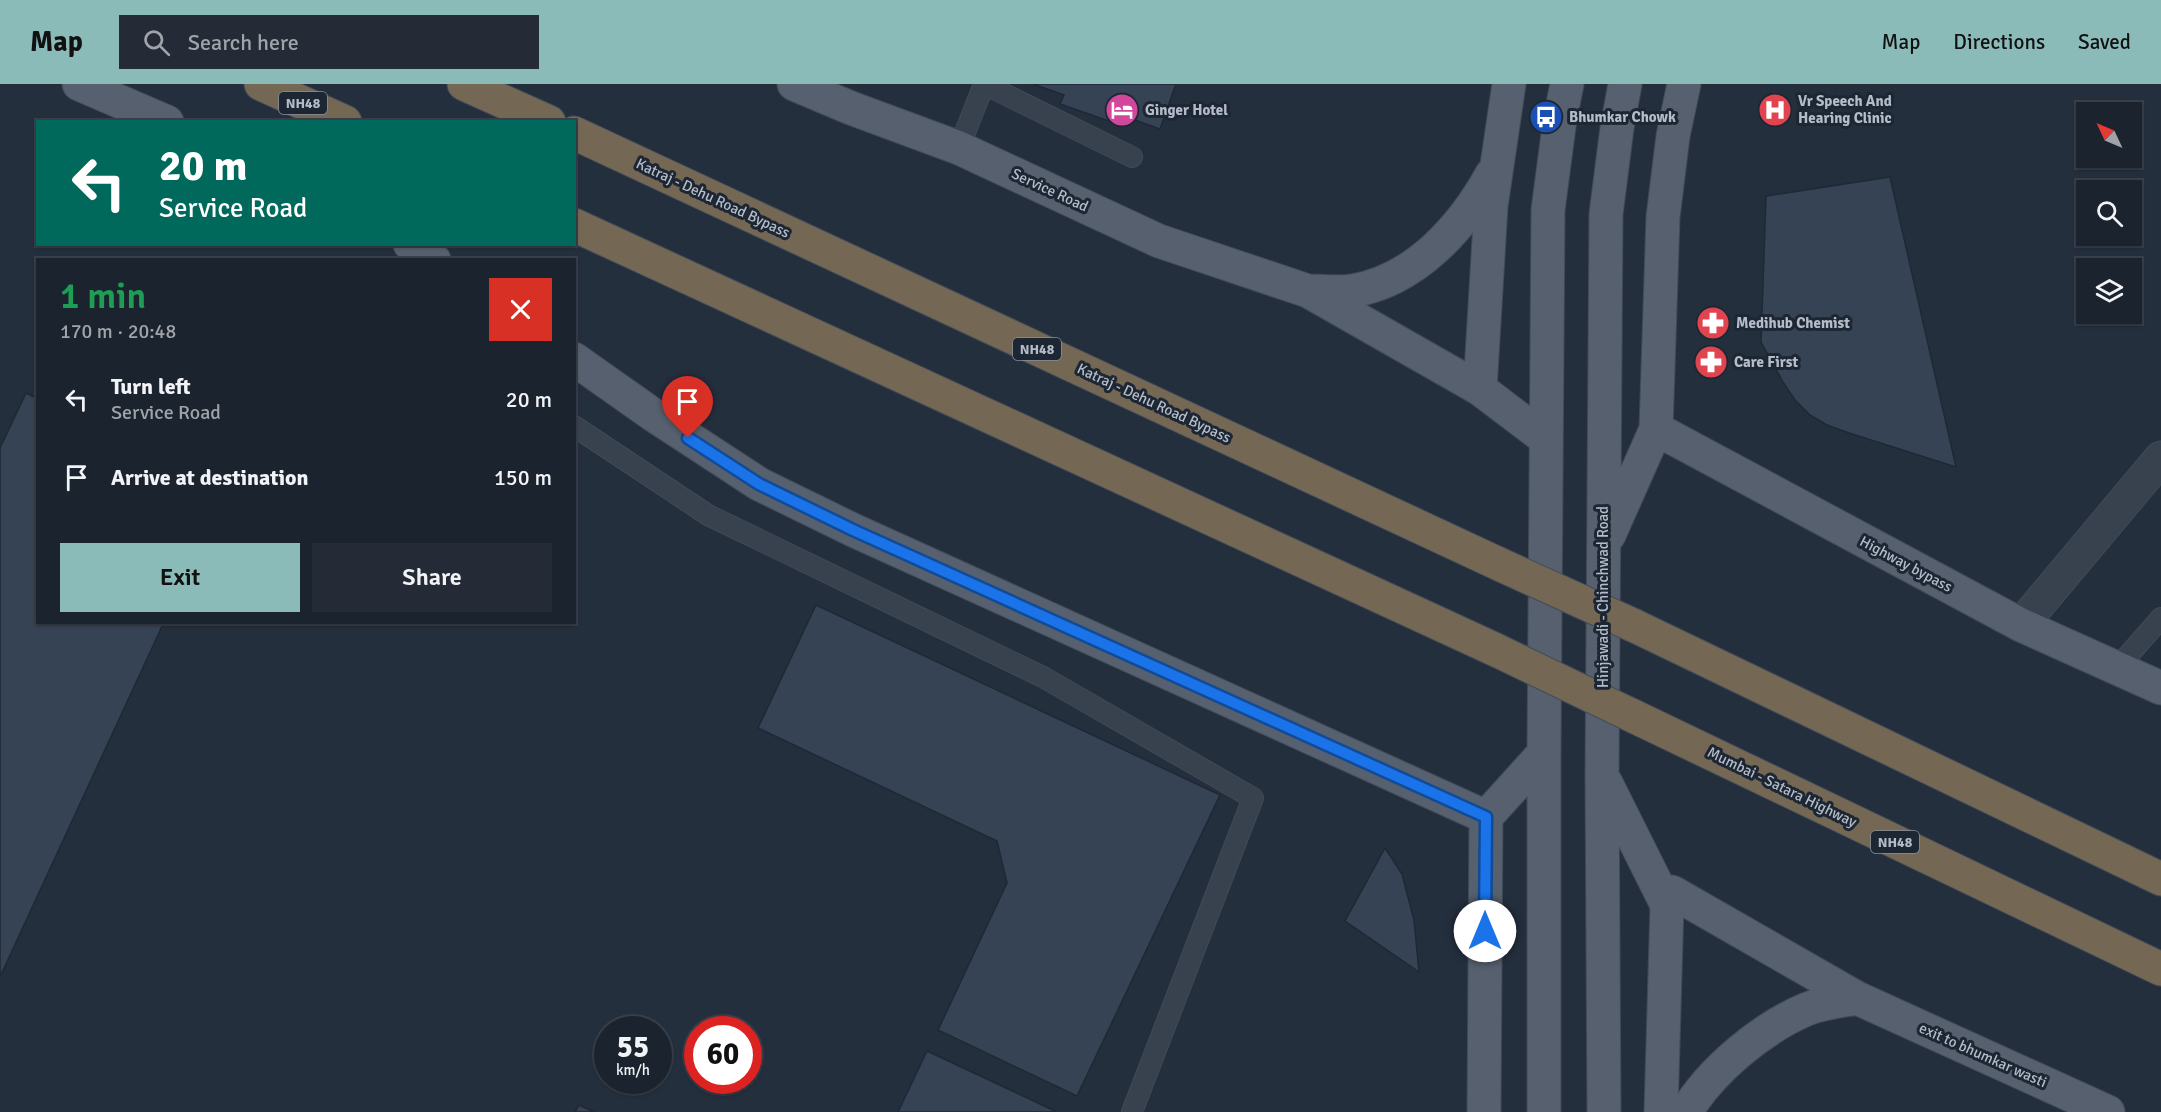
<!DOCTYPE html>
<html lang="en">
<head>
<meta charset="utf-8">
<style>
	body { margin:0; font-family:Signika,sans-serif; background:#242b36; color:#f1f3f6; height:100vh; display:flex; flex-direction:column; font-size:22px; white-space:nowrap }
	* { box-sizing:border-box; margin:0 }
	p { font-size:20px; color:#a0a4aa }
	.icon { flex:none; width:33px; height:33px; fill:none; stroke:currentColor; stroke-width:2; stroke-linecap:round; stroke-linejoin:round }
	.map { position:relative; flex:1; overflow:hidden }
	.drawer { position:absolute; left:36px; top:174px; width:540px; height:366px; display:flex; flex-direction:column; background:#1b232e; border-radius:0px; box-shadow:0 2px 4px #0004,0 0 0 2px #39404a }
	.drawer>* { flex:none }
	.top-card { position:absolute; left:36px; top:36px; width:540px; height:126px; border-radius:0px; box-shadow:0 2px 4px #0004,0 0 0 2px #39404a; background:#00695c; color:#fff; overflow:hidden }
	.needle { width:39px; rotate:314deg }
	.buttons { position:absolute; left:2076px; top:18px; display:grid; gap:12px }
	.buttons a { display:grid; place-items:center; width:66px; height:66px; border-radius:0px; background:#1b232e; box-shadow:0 2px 4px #0004,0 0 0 2px #39404a; font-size:30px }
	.speed { position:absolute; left:594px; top:932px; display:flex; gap:12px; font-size:30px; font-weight:700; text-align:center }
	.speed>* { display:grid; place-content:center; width:78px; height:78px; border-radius:50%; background:#1b232e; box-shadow:0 2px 4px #0004,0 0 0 2px #39404a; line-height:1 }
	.speed small { font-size:15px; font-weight:400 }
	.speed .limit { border:9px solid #d22; background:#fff; color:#111 }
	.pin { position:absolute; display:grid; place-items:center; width:51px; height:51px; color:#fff; margin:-62px -26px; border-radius:50% 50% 50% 0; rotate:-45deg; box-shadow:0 0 6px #0007 }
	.pin .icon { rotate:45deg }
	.me { position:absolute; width:66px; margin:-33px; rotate:0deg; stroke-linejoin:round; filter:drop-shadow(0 0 4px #0008) }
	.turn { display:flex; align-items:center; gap:21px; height:126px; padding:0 24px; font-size:27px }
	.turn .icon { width:78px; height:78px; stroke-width:2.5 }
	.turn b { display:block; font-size:42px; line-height:51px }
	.round { display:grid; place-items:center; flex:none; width:63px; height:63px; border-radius:0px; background:#242b36 }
	.head { display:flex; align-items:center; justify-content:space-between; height:102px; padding:0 24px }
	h1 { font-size:36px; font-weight:600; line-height:45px; color:#1e9e55 }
	.action { display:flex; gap:12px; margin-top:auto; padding:12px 24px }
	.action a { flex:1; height:69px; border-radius:0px; background:#8bbbb9; color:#111; font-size:24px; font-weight:600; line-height:69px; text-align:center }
	.action a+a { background:#242b36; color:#f1f3f6 }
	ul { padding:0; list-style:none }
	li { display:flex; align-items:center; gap:18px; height:78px; padding:0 24px }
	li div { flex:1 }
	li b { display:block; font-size:22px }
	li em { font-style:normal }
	header { display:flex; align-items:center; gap:36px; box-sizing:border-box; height:84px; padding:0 30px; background:#8bbbb9; color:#111 }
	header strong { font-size:28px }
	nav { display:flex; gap:33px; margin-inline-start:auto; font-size:21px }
	.search { width:420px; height:54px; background:#242b36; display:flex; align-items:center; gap:15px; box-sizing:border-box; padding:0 21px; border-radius:0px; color:#a0a4aa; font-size:22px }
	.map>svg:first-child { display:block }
	.building { fill:#364354; stroke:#1f2835; stroke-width:1.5 }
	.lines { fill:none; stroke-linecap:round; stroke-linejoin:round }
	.lane-casing { stroke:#414a57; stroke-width:22 }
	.street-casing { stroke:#414a57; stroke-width:35 }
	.primary-casing { stroke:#414a57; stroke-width:35 }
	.highway-casing { stroke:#434c59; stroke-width:35 }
	.lane { stroke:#38414e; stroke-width:20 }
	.street { stroke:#38414e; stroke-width:33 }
	.primary { stroke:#56606e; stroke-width:33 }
	.highway { stroke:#746855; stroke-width:33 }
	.highway-bridge-casing { stroke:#434c59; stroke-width:35; stroke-linecap:butt }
	.highway-bridge { stroke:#746855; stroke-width:33 }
	.route-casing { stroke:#114b97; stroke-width:15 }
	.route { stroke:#1a73e8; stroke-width:10 }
	.labels { text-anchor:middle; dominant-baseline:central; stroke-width:6; stroke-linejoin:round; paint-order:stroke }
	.shield { fill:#1d2633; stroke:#878f9c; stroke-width:1.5 }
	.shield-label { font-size:14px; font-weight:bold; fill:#b4bcc9 }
	.poi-label { font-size:15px; font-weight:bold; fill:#b4bcc9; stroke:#1d2633; text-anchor:start }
	.street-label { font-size:15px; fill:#b4bcc9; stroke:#1d2633 }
</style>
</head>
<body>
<header>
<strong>Map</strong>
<div class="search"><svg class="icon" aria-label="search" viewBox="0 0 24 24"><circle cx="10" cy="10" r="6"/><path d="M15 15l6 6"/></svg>Search here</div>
<nav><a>Map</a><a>Directions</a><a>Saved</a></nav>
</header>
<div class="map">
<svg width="2161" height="1028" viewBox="0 0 2161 1028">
	<rect width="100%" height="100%" fill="#242f3e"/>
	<!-- building -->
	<path class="building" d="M1033,0H1176L1160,45L1124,32L1120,41L1060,20L1064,11Z
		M1890,93L1956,383L1849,349L1827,341L1810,331L1795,316L1783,298L1761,258L1766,112Z
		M26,309L38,315V538H164L0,893V364Z
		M816,521L1220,711L1077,1012L938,946L1007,799L997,757L758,644Z
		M1385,764L1402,790L1414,836L1419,888L1345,837Z
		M927,967L1057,1028H898Z
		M579,1021L594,1028H575Z"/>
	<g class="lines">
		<defs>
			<path id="lane" d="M984,0L1132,73
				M959,64L984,0
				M574,342L708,431L1043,593L1253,714L1132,1028
				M2117,584L2161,534"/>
			<path id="street" d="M2021,541L2161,374"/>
			<path id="primary" d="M79,0L167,38
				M794,0L851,24L959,64L1159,157L1308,207L1480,305L1546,355
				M410,160L434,176
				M1310,207C1324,207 1339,209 1352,207C1415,197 1463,143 1492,90
				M574,275L652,330L759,400L853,446L1486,733
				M1480,305L1491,122L1509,0
				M1656,345L2021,541L2161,604
				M1609,451L1656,345L1663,133L1673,52L1684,0
				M1606,699L1667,821L1661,1028
				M1672,808L1857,914L2108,1028
				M1484,1028L1486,733L1544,669
				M1544,1028V669L1548,126L1560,35L1567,0
				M1604,1028L1602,692L1606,130L1617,44L1625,0
				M1686,1028C1711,986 1762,944 1807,925C1822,919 1841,917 1857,914"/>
			<path id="highway" d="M261,0L345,38
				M464,0L549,38
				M574,49L1499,480
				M574,141L1496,566
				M1635,542L2161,795
				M1629,630L2161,885"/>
		</defs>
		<!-- lane casing -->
		<use href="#lane" class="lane-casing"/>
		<!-- street casing -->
		<use href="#street" class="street-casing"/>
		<!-- primary casing -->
		<use href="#primary" class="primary-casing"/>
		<!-- highway casing -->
		<use href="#highway" class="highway-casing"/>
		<!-- lane -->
		<use href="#lane" class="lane"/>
		<!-- street -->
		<use href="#street" class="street"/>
		<!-- primary -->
		<use href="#primary" class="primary"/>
		<!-- highway -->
		<use href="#highway" class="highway"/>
		<defs>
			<path id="highway-bridge" d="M1499,480L1635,542
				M1496,566L1629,630"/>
		</defs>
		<!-- highway-bridge casing -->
		<use href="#highway-bridge" class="highway-bridge-casing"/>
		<!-- highway-bridge -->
		<use href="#highway-bridge" class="highway-bridge"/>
	</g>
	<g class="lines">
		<defs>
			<path id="route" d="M688,354L759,400L853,446L1486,733L1485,847"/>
		</defs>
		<!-- route casing -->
		<use href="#route" class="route-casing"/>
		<!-- route -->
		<use href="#route" class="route"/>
	</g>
	<!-- icons -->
	<defs>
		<symbol id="hotel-disc" viewBox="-11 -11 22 22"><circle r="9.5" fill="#d1479c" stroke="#1d2633"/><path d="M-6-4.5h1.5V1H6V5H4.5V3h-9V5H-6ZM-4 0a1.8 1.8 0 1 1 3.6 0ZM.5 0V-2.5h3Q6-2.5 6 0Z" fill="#fff"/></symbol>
		<symbol id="hospital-disc" viewBox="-11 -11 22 22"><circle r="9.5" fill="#e0444e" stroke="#1d2633"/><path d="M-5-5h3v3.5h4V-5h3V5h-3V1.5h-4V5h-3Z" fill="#fff"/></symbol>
		<symbol id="bus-disc" viewBox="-11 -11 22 22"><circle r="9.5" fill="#1a4fb4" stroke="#1d2633"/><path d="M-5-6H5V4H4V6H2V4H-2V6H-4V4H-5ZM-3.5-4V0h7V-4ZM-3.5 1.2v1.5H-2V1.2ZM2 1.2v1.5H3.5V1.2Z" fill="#fff"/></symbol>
		<symbol id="pharmacy-disc" viewBox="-11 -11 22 22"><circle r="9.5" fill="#e0444e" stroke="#1d2633"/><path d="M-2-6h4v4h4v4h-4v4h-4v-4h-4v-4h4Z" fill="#fff"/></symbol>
	</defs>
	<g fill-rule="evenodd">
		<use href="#hotel-disc" x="1103" y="7" width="38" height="38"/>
		<use href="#hospital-disc" x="1756" y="7" width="38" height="38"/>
		<use href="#bus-disc" x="1527" y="14" width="38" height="38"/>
		<use href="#pharmacy-disc" x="1694" y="220" width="38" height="38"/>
		<use href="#pharmacy-disc" x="1692" y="259" width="38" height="38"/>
	</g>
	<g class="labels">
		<!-- shield labels -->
		<g class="shield">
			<rect x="279" y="8" width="48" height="22" rx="4.5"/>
			<rect x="1013" y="254" width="48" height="22" rx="4.5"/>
			<rect x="1871" y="747" width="48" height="22" rx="4.5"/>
		</g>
		<g class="shield-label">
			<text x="303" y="19">NH48</text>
			<text x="1037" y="265">NH48</text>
			<text x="1895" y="758">NH48</text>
		</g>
		<!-- poi labels -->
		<g class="poi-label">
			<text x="1798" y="17">Vr Speech And<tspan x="1798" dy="17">Hearing Clinic</tspan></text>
			<text x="1145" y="26">Ginger Hotel</text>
			<text x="1569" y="33">Bhumkar Chowk</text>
			<text x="1736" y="239">Medihub Chemist</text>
			<text x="1734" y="278">Care First</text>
		</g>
		<!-- street labels -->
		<g class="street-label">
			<text transform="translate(1050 106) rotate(25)">Service Road</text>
			<text transform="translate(713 114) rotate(25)">Katraj - Dehu Road Bypass</text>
			<text transform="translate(1154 319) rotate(25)">Katraj - Dehu Road Bypass</text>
			<text transform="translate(1906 480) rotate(28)">Highway bypass</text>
			<text transform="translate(1603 513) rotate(-90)">Hinjawadi - Chinchwad Road</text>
			<text transform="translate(1782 703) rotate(26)">Mumbai - Satara Highway</text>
			<text transform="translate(1983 971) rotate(24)">exit to bhumkar wasti</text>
		</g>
	</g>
</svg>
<div class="buttons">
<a><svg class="needle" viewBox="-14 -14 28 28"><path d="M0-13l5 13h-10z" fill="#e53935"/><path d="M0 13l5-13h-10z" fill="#a0a4aa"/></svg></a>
<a><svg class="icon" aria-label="search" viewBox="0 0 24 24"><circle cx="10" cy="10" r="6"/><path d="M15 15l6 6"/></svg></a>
<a><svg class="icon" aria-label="layers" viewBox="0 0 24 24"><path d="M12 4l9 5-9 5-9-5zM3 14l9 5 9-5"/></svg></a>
</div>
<div class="speed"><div>55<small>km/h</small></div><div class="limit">60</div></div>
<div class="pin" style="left:688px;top:354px;background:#d93025"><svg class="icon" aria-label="arrive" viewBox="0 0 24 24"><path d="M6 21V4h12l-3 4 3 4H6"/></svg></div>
<svg class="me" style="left:1485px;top:847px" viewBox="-20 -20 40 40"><circle r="19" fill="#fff"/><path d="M0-13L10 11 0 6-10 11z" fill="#1a73e8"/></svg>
<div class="top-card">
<div class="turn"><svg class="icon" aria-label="left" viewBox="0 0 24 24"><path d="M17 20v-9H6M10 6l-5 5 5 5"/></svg><div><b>20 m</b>Service Road</div></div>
</div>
<section class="drawer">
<div class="head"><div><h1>1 min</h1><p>170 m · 20:48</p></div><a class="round" style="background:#d93025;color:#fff"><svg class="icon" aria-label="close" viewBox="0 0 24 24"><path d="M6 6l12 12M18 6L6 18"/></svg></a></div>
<ul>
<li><svg class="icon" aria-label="left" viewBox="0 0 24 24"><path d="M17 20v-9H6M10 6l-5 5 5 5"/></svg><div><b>Turn left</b><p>Service Road</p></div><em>20 m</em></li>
<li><svg class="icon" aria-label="arrive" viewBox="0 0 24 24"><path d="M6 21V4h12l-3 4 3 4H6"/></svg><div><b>Arrive at destination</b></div><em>150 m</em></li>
</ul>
<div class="action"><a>Exit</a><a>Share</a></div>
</section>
</div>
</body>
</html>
